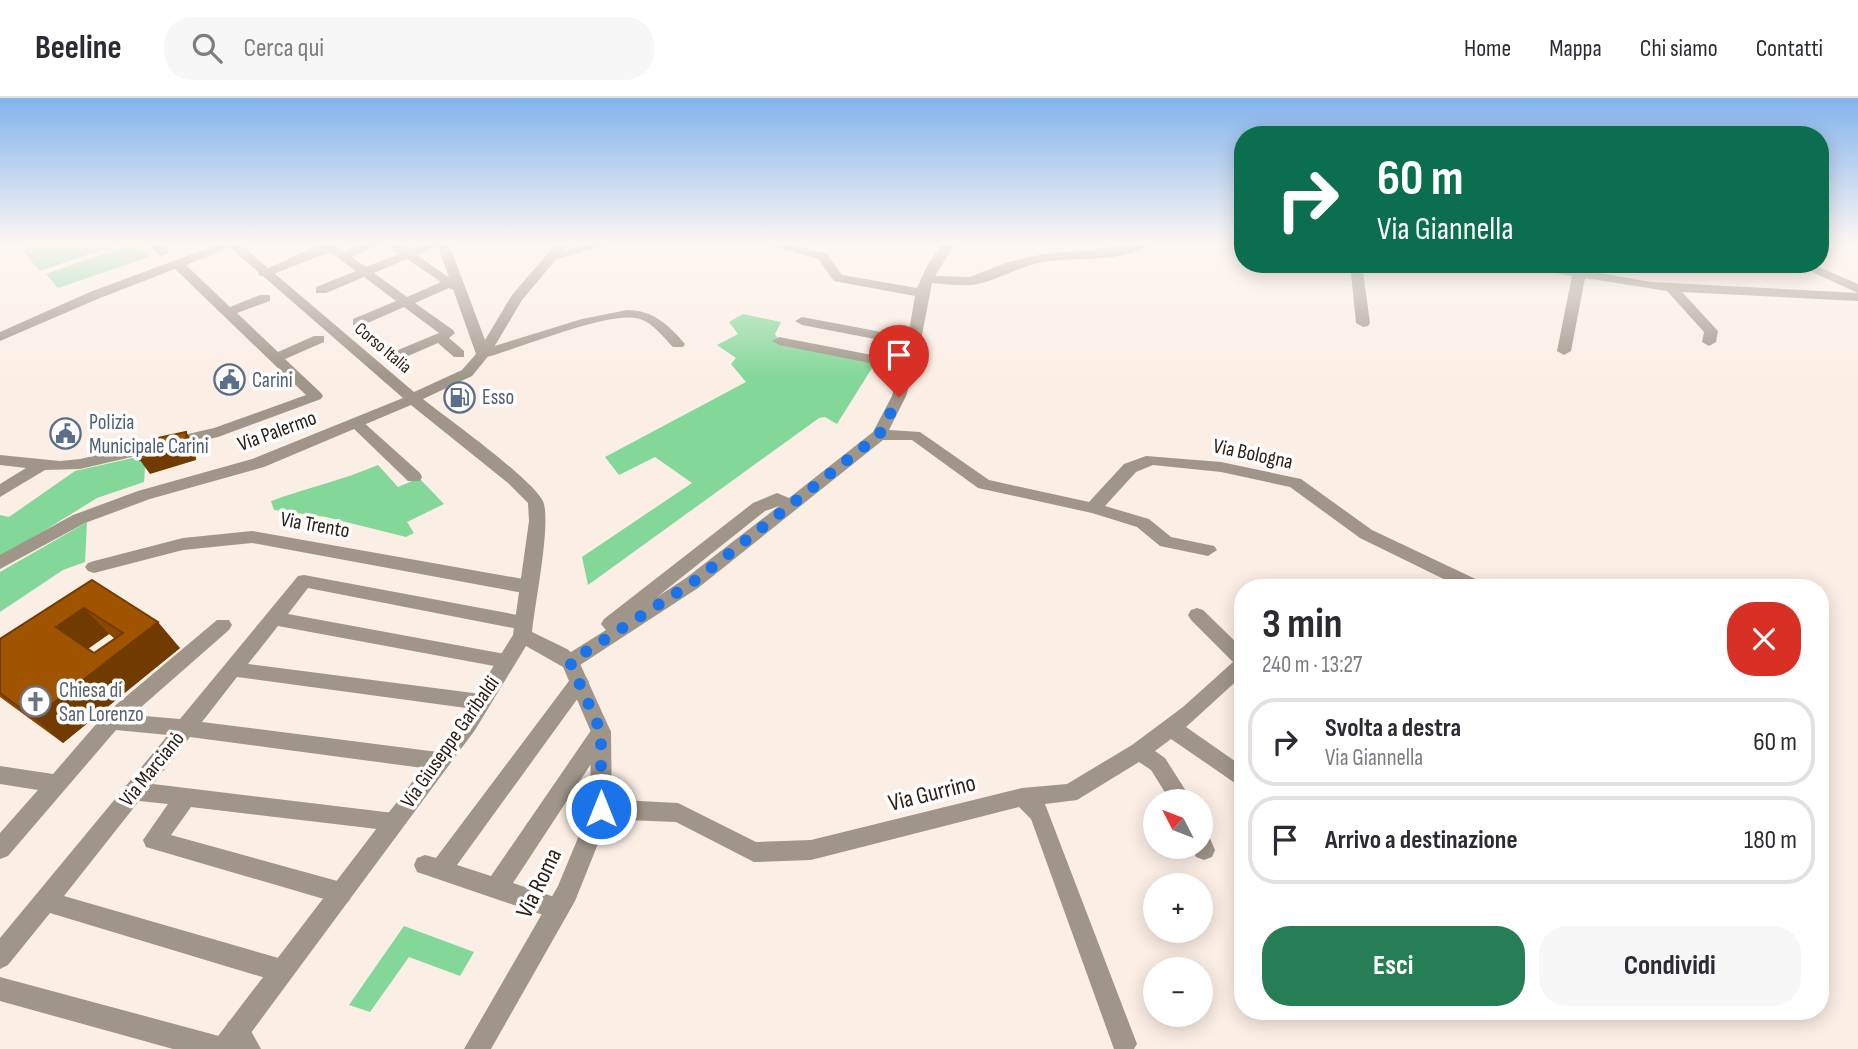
<!DOCTYPE html>
<html lang="it">
<head>
<meta charset="utf-8">
<style>
	body { margin:0; font-family:"Sofia Sans Condensed",sans-serif; background:#f7f7f7; color:#2b2b33; height:100vh; display:flex; flex-direction:column; font-size:26px; white-space:nowrap }
	* { box-sizing:border-box; margin:0 }
	p { font-size:23px; color:#7c7c81 }
	.icon { flex:none; width:38px; height:38px; fill:none; stroke:currentColor; stroke-width:2; stroke-linecap:round; stroke-linejoin:round }
	.map { position:relative; flex:1; overflow:hidden }
	.panel { position:absolute; left:1234px; top:481px; width:595px; height:441px; display:flex; flex-direction:column; background:#fff; border-radius:28px; box-shadow:0 4px 18px #0003 }
	.panel>* { flex:none }
	.top-card { position:absolute; left:1234px; top:28px; width:595px; height:147px; border-radius:28px; box-shadow:0 4px 18px #0003; background:#0b6e4f; color:#fff; overflow:hidden }
	.needle { width:46px; rotate:312deg }
	.fabs { position:absolute; left:1143px; top:691px; display:grid; gap:14px }
	.fabs a { display:grid; place-items:center; width:70px; height:70px; border-radius:50%; background:#fff; box-shadow:0 4px 18px #0003; font-size:35px }
	.pin { position:absolute; display:grid; place-items:center; width:60px; height:60px; color:#fff; margin:-72px -30px; border-radius:50% 50% 50% 0; rotate:-45deg; box-shadow:0 0 7px #0007 }
	.pin .icon { rotate:45deg }
	.me { position:absolute; width:77px; margin:-38px; rotate:0deg; stroke-linejoin:round; filter:drop-shadow(0 0 5px #0008) }
	.turn { display:flex; align-items:center; gap:24px; height:147px; padding:0 28px; font-size:32px }
	.turn .icon { width:91px; height:91px; stroke-width:2.5 }
	.turn b { display:block; font-size:49px; line-height:60px }
	.round { display:grid; place-items:center; flex:none; width:74px; height:74px; border-radius:28px; background:#f7f7f7 }
	.summary { display:flex; align-items:center; justify-content:space-between; height:119px; padding:0 28px }
	h1 { font-size:42px; font-weight:700; line-height:52px }
	.button { display:flex; gap:14px; margin-top:auto; padding:14px 28px }
	.button a { flex:1; height:80px; border-radius:28px; background:#257e54; color:#fff; font-size:28px; font-weight:700; line-height:80px; text-align:center }
	.button a+a { background:#f7f7f7; color:#2b2b33 }
	ul { padding:0; list-style:none }
	li { display:flex; align-items:center; gap:21px; height:88px; margin:0 14px 10px; padding:0 14px; border:4px solid #e1e1e2; border-radius:28px }
	li div { flex:1 }
	li b { display:block; font-size:26px }
	li em { font-style:normal }
	header { display:flex; align-items:center; gap:42px; box-sizing:border-box; height:98px; padding:0 35px; background:#fff; border-bottom:2px solid #e1e1e2 }
	header strong { font-size:33px }
	nav { display:flex; gap:38px; margin-inline-start:auto; font-size:24px }
	.search { width:490px; height:63px; background:#f7f7f7; display:flex; align-items:center; gap:18px; box-sizing:border-box; padding:0 24px; border-radius:28px; color:#7c7c81; font-size:26px }
	.map>svg:first-child { display:block }
	.green { fill:#83d798 }
	.lines { fill:none; stroke-linecap:round; stroke-linejoin:round }
	.minor { fill:#9f9589; fill-rule:evenodd }
	.tertiary { fill:#9f9589; fill-rule:evenodd }
	.wall { fill:#8a4800; fill-rule:evenodd }
	.shaded-wall { fill:#713b00 }
	.building { fill:#a15400; stroke:#713b00; stroke-width:2; fill-rule:evenodd }
	.route { stroke:#1a73e8; stroke-width:12; stroke-dasharray:0 21.6 }
	.labels { text-anchor:middle; dominant-baseline:central; stroke-width:7; stroke-linejoin:round; paint-order:stroke }
	.far-street-label { font-size:18px; fill:#2c2018; stroke:#fefefe }
	.service-label { font-size:21px; fill:#4e5e75; stroke:#fefefe; text-anchor:start }
	.street-label { font-size:21px; fill:#2c2018; stroke:#fefefe }
	.worship-label { font-size:21px; fill:#5b616d; stroke:#fefefe; text-anchor:start }
	.near-street-label { font-size:24px; fill:#2c2018; stroke:#fefefe }
</style>
</head>
<body>
<header>
<strong>Beeline</strong>
<div class="search"><svg class="icon" aria-label="search" viewBox="0 0 24 24"><circle cx="10" cy="10" r="6"/><path d="M15 15l6 6"/></svg>Cerca qui</div>
<nav><a>Home</a><a>Mappa</a><a>Chi siamo</a><a>Contatti</a></nav>
</header>
<div class="map">
<svg width="1858" height="951" viewBox="0 0 1858 951">
	<rect width="100%" height="100%" fill="#fbeee5"/>
	<!-- green -->
	<path class="green" d="M38,146H118L40,173L22,152Z
		M132,146H137L149,159L58,190L46,176Z
		M743,216L781,224L775,236L779,243L877,262L837,326L825,319L819,320L588,487L582,459L692,385L655,359L619,377L605,359L746,284L731,266L736,260L717,247L738,236L729,224Z
		M146,357L144,384L97,400L0,460V417L9,419L75,373Z
		M378,367L398,389L419,380L444,406L407,424L414,435L406,439L326,419L274,412L271,403C307,390 343,382 378,367Z
		M87,424L85,464L63,472L0,514V474Z
		M404,828L474,854L460,878L409,859L370,914L349,907Z"/>
	<g class="lines">
		<!-- minor -->
		<path class="minor" d="M150,146H163L170,155L160,158Z
			M219,146H237L186,167L230,209L260,197H270V203L237,215L278,254L314,238H324V244L285,261L321,295L323,298L321,301L218,339L80,371L45,372L0,399V386L26,370L0,367V357L60,363L80,361L214,330L306,297L175,171L100,200L0,243V234L90,194Z
			M321,146H335L344,153L361,146H379L352,159L366,169L399,156L386,146H401L409,152L422,146H440L417,157L462,189L456,193L449,190L415,205L453,232L455,235L449,240L464,253V259H454L438,245L408,258H398V252L439,235L404,209L363,227H353V221L396,203L364,179L326,195H316V189L356,173L330,154L268,178H260L258,175ZM407,161L441,184L407,199L374,175Z
			M585,146H607L552,163L546,159Z
			M765,146H789L826,155L842,177L917,190L927,168L942,146H955L935,178L970,179L1008,164L1044,156L1149,146C1128,165 1071,159 1043,164C1018,168 996,184 971,187C958,188 945,186 932,185L918,258L906,298L889,332L920,334L989,382L1089,404L1124,366L1146,358L1221,364L1301,381L1372,432L1484,485L1487,490H1462L1360,440L1290,389L1221,374L1153,367L1136,374L1105,408L1149,421L1171,439L1214,448L1217,452L1208,458L1160,448L1137,429L1092,415L978,390L912,342H883L698,490L577,569L570,571L563,569L561,564L563,559L606,532L601,526L604,521L753,405L777,395L789,400L873,334L892,298L900,271L779,247L772,243L779,239L903,263L906,247L802,227L795,223L802,219L908,239L915,198L834,183L818,161ZM779,408L686,480L657,499L765,413Z
			M1350,166H1362L1370,225L1368,228L1363,229L1356,225Z
			M1519,166H1548L1651,184L1858,195V203L1682,194L1718,233L1716,244L1709,248L1702,244L1704,234L1667,193L1585,180L1571,253L1564,257L1557,253L1572,178L1525,170Z
			M1795,166H1812L1858,186V195Z
			M627,212C653,212 669,227 685,246L683,249H673C664,240 653,225 640,221C610,211 517,252 483,260L476,256L478,253L582,221Z
			M357,321L362,323L420,375L422,379L420,383H408L352,329L349,326L352,323Z
			M252,433L529,482L535,484L538,489L535,494L529,496L252,445L183,452L94,475L88,473L85,469L88,465L94,463L183,440Z
			M304,477L523,518L529,520L532,525L529,530L523,532L308,490L288,516L505,556L512,558L514,563L512,568L505,570L278,528L248,566L481,596L488,598L491,604L488,610L481,612L237,579L202,624L438,654L445,657L448,663L445,669L438,672L190,639L153,686L402,716L405,723L402,730L394,733L191,709L171,737L341,784L349,787L352,795L349,803L341,806L146,749L143,742L168,706L139,703L64,798L282,861L290,865L294,873L290,881L282,885L50,815L8,867L0,871V840L168,637L116,632L8,758L0,761V735L38,692L0,686V668L53,676L104,617L217,522H229L232,527L229,532L132,617L180,621L298,478Z
			M1197,510L1203,512L1242,550V578L1186,629L1242,668V688L1235,685L1171,641L1155,653L1165,660L1193,704H1171L1151,672L1139,664L1077,702L1045,706L1137,946L1134,951H1114L1031,721L1019,709L811,762L754,764L676,724L601,721L593,718L590,711L593,704L601,701L678,705L756,744L811,742L1022,690L1067,686L1132,647L1183,609L1233,564L1191,522L1188,517L1191,512Z
			M579,576L586,579L589,584L586,589L457,767L491,778L594,628L601,626L608,628L611,634L608,640L513,785L566,803L569,811L566,819L558,822L417,774L414,767L417,760L425,757L436,760L572,579Z
			M1200,733L1208,736L1215,752L1212,759L1204,762L1196,759L1192,749H1200Z
			M0,879L219,938L228,942L232,951H173L0,903Z
			M237,921L246,924L261,951H234L225,933L228,924Z"/>
		<!-- tertiary -->
		<path class="tertiary" d="M226,146H240L414,294L462,272L476,256L437,146H449L485,242L512,197L556,146H569L522,202L490,256L472,278L423,301C444,318 540,386 544,406C550,433 535,504 532,534L567,551L577,559L611,634L612,711L575,803L491,951H464L558,788L590,711L591,634L563,569L526,548L475,632L239,951H211L215,942L461,620L513,537L529,423L528,405L508,385L411,307L264,369L150,401L85,425L0,471V457L73,417L138,393L252,361L403,300Z"/>
	</g>
	<!-- wall -->
	<path class="wall" d="M92,482L180,550L63,645L0,599V541ZM109,536L115,541L94,555L88,551Z"/>
	<!-- shaded-wall -->
	<path class="shaded-wall" d="M186,334L195,347L196,362L150,376L140,362Z
		M84,510L109,536L81,555L56,529Z
		M158,524L180,550L63,645L34,620Z"/>
	<!-- building -->
	<path class="building" d="M186,334L187,349L140,362L139,344Z
		M92,482L158,524L34,620L0,595V541ZM84,510L123,535L94,555L56,529Z"/>
	<!-- sky -->
	<linearGradient id="sky" x2="0" y2="1"><stop stop-color="#82b3ec"/><stop offset="0.52" stop-color="#fdf7f3"/><stop offset="1" stop-color="#fdf7f3" stop-opacity="0"/></linearGradient>
	<rect width="1858" height="280" fill="url(#sky)"/>
	<g class="lines">
		<!-- route -->
		<path class="route" d="M601,711V634L570,564L692,485L879,337L899,299"/>
	</g>
	<!-- icons -->
	<defs>
		<symbol id="civic-ring" viewBox="-11 -11 22 22"><circle r="9.5" fill="#fefefe" stroke="#5c6f8a" stroke-width="1.5"/><path d="M-.6-6.5H3V-4.5H.6V-3L4-1V1h2V6H-6V1h2V-1L-.6-3ZM-1.2 2.5V6h2.4V2.5Z" fill="#5c6f8a"/></symbol>
		<symbol id="fuel-ring" viewBox="-11 -11 22 22"><circle r="9.5" fill="#fefefe" stroke="#5c6f8a" stroke-width="1.5"/><path d="M-5.5-6h7V0h2V4h1.3V-2.5L3-4.5l.8-.8L6-3V5H2.5V1h-1V6h-7ZM-4.2-4.7v3.2H.2V-4.7Z" fill="#5c6f8a"/></symbol>
		<symbol id="church-ring" viewBox="-11 -11 22 22"><circle r="9.5" fill="#fefefe" stroke="#6b7280" stroke-width="1.5"/><path d="M-1.2-6h2.4v3.5h3.3v2.4h-3.3V6h-2.4V-.1h-3.3v-2.4h3.3Z" fill="#6b7280"/></symbol>
	</defs>
	<g fill-rule="evenodd">
		<use href="#civic-ring" x="212" y="264" width="35" height="35"/>
		<use href="#fuel-ring" x="442" y="282" width="35" height="35"/>
		<use href="#civic-ring" x="48" y="318" width="35" height="35"/>
		<use href="#church-ring" x="18" y="586" width="35" height="35"/>
	</g>
	<g class="labels">
		<!-- far-street labels -->
		<g class="far-street-label">
			<text transform="translate(383 250) rotate(40)">Corso Italia</text>
		</g>
		<!-- service labels -->
		<g class="service-label">
			<text x="252" y="282">Carini</text>
			<text x="482" y="299">Esso</text>
			<text x="89" y="324">Polizia<tspan x="89" dy="24">Municipale Carini</tspan></text>
		</g>
		<!-- street labels -->
		<g class="street-label">
			<text transform="translate(277 333) rotate(-20)">Via Palermo</text>
			<text transform="translate(1253 356) rotate(12)">Via Bologna</text>
			<text transform="translate(315 427) rotate(10)">Via Trento</text>
			<text transform="translate(450 644) rotate(-55)">Via Giuseppe Garibaldi</text>
			<text transform="translate(152 671) rotate(-51)">Via Marcianò</text>
		</g>
		<!-- worship labels -->
		<g class="worship-label">
			<text x="59" y="592">Chiesa di<tspan x="59" dy="24">San Lorenzo</tspan></text>
		</g>
		<!-- near-street labels -->
		<g class="near-street-label">
			<text transform="translate(932 695) rotate(-14)">Via Gurrino</text>
			<text transform="translate(539 785) rotate(-64)">Via Roma</text>
		</g>
	</g>
</svg>
<div class="fabs">
<a><svg class="needle" viewBox="-14 -14 28 28"><path d="M0-13l5 13h-10z" fill="#e53935"/><path d="M0 13l5-13h-10z" fill="#7c7c81"/></svg></a>
<a>+</a>
<a>−</a>
</div>
<div class="pin" style="left:899px;top:299px;background:#d93025"><svg class="icon" aria-label="arrive" viewBox="0 0 24 24"><path d="M6 21V4h12l-3 4 3 4H6"/></svg></div>
<svg class="me" style="left:601px;top:711px" viewBox="-20 -20 40 40"><circle r="17" fill="#1a73e8" stroke="#fff" stroke-width="3"/><path d="M0-11L8 9 0 5-8 9z" fill="#fff"/></svg>
<div class="top-card">
<div class="turn"><svg class="icon" aria-label="right" viewBox="0 0 24 24"><path d="M7 20v-9h11M14 6l5 5-5 5"/></svg><div><b>60 m</b>Via Giannella</div></div>
</div>
<section class="panel">
<div class="summary"><div><h1>3 min</h1><p>240 m · 13:27</p></div><a class="round" style="background:#d93025;color:#fff"><svg class="icon" aria-label="close" viewBox="0 0 24 24"><path d="M6 6l12 12M18 6L6 18"/></svg></a></div>
<ul>
<li><svg class="icon" aria-label="right" viewBox="0 0 24 24"><path d="M7 20v-9h11M14 6l5 5-5 5"/></svg><div><b>Svolta a destra</b><p>Via Giannella</p></div><em>60 m</em></li>
<li><svg class="icon" aria-label="arrive" viewBox="0 0 24 24"><path d="M6 21V4h12l-3 4 3 4H6"/></svg><div><b>Arrivo a destinazione</b></div><em>180 m</em></li>
</ul>
<div class="button"><a>Esci</a><a>Condividi</a></div>
</section>
</div>
</body>
</html>
